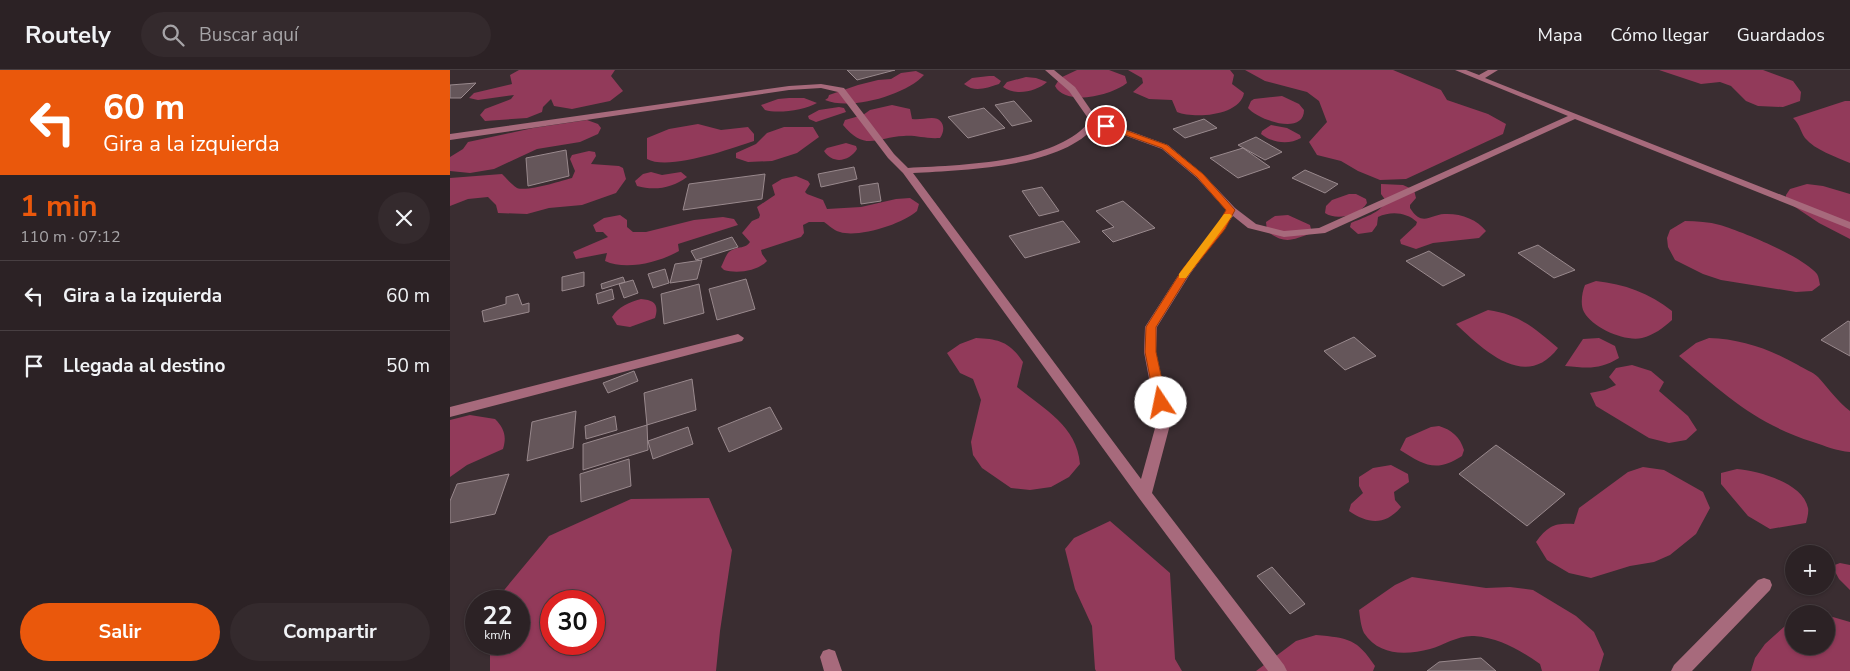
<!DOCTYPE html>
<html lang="es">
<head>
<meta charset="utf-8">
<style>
	body { margin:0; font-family:"Nunito Sans",sans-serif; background:#342a2d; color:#f1f3f6; height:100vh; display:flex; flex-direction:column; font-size:19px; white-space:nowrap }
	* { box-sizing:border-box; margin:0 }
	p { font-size:16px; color:#a6a4a7 }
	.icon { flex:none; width:28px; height:28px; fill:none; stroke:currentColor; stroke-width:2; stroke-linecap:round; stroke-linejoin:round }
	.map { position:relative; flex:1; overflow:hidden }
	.panel { display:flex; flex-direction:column; background:#2c2225; width:450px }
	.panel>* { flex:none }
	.guide { background:#ea580c; color:#fff; overflow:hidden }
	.fabs { position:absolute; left:1335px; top:475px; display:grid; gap:10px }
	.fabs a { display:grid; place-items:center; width:50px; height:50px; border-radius:50%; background:#2c2225; box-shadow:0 1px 4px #0004,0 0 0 1px #483f42; font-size:25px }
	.speed { position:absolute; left:15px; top:520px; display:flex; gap:10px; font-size:25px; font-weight:700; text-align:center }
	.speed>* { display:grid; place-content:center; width:65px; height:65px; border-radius:50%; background:#2c2225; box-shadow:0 1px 4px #0004,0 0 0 1px #483f42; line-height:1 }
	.speed small { font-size:12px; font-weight:400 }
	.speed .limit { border:8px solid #d22; background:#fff; color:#111 }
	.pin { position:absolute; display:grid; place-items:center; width:42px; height:42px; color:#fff; margin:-21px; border:2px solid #fff; border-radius:50%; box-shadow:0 1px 5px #0007 }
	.me { position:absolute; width:55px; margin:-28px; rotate:349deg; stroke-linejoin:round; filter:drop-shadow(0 0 4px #0008) }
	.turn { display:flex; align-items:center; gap:18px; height:105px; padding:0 20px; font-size:22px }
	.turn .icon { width:65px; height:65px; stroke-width:2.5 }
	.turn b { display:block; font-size:35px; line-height:42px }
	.round { display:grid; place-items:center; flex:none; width:52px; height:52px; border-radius:26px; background:#342a2d }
	.head { display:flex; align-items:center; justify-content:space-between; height:85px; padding:0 20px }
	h1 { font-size:30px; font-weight:700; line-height:38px; color:#ea580c }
	.cta { display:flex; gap:10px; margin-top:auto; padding:10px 20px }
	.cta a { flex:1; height:58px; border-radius:30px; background:#ea580c; color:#fff; font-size:20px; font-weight:700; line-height:58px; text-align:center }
	.cta a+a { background:#342a2d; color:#f1f3f6 }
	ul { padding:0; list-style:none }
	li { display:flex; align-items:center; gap:15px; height:70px; padding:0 20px; border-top:1px solid #483f42 }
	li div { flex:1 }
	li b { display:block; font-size:19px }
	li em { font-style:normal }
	header { display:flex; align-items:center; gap:30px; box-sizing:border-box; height:70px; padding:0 25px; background:#2c2225; border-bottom:1px solid #483f42 }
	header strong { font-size:24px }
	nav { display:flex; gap:28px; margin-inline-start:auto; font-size:18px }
	.search { width:350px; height:45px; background:#342a2d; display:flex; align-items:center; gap:12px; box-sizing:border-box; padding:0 18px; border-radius:28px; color:#a6a4a7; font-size:19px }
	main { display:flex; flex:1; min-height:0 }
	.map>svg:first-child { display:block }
	.forest { fill:#923a5a; fill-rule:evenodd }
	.building { fill:#65565a; stroke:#99898d }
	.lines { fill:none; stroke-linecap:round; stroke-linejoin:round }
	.minor { fill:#a76a7c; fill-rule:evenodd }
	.route { fill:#ea580c; stroke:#983908 }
	.slow { fill:#f59e0b }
</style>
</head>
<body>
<header>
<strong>Routely</strong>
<div class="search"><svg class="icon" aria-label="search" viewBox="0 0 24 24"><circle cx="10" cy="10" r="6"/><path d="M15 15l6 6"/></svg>Buscar aquí</div>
<nav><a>Mapa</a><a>Cómo llegar</a><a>Guardados</a></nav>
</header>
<main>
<section class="panel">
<div class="guide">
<div class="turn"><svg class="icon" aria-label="left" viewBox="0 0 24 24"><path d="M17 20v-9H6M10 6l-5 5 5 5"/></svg><div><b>60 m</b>Gira a la izquierda</div></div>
</div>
<div class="head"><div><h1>1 min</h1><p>110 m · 07:12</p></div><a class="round"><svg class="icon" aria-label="close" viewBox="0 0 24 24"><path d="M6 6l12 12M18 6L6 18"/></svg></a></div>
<ul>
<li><svg class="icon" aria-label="left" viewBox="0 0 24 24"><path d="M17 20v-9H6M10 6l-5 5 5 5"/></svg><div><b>Gira a la izquierda</b></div><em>60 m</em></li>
<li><svg class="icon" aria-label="arrive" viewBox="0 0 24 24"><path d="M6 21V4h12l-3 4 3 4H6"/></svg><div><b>Llegada al destino</b></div><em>50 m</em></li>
</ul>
<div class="cta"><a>Salir</a><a>Compartir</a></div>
</section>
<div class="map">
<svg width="1400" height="601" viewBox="0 0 1400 601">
	<rect width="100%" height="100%" fill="#3a2d31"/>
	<!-- forest -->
	<path class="forest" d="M69,0H165L161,6L173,21L160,31L122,39L104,36L101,29L93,37L92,42L77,48L35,51L30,45L35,39L61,29L64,25L28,30L19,28L24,23L62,14L60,5Z
		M627,0H659L675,6L677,13C662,25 616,37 605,16L610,8Z
		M678,0H780L784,5L782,14L794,23C790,46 744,49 727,42L722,30L699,29L683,22L693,13L692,8Z
		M795,0H943L991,20L997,30L1038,44L1056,54L1053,64L956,109L930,110L908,101L891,91L867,85L859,72L877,52L869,31L857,22L815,11Z
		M1209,0H1313L1343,11L1351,22L1350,31L1333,37L1308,36L1296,31L1281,16L1270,12L1251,14Z
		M466,1L474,5C456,25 400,41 375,30L378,28L379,25L408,15L428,10L441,9L451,3Z
		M539,6H544L551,11L549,14C536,18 525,23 514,14L522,8Z
		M576,7L586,8L597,12C586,22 565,26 553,17L557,12Z
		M832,26L849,34L854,40C854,66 808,50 798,38L801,31L804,29Z
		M339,28H354L367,33C355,40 328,44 315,40L311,35L328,29Z
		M1395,31H1400V93C1386,87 1365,80 1355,68C1350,61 1351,56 1343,48Z
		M442,35L460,39L462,49C469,50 475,48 482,48C494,48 496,60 490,68C475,69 466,65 454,66C427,67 415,82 393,55L395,50L413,45L420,40Z
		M389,37L394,38L396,42L366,52L359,49L358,46L369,40Z
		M137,50L148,54L151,58L148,64L130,72L87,79L44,99L20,103L0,101V87L13,79L18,72L83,58Z
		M248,54L271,60L298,57L304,64V71C280,79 218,101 197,89V68L219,59Z
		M821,55L837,58L850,65L851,68C839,75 822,73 811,64L812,61Z
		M334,57H363L369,67L347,83L322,91L298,92L286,88V83L306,74L317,63Z
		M396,73L406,76L407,79C400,91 383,95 374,81L377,78Z
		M139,81L145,82L146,86L141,94L169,96L173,98L176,109L166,123L132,135L99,138L77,144L48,143L46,135L38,127L18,129L0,136V108L52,104C56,108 62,115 67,118C78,122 110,111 122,108L125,101L120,89L122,85Z
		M201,102L212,105L231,102L237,107C222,118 205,121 187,116L185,111L193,104Z
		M346,106L358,111L360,114L355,122L357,124L373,130L377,139L411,137L446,129L460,128L469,134L467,141C453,154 408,168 390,162C383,160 380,156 374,152H359L353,155L354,163L351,167L311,180L312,184L317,191C308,201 287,204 274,200L271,197C274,192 276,182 282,180C289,176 295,179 300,172L292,163L302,151L309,148L310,145L307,137L325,125L322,115L332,109Z
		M931,114L953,115L964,120L966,128L960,135V138C972,157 980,145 994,144C1010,143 1027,149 1036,161L1029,168L983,173L966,179L951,174L950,170L966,155L967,152C956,142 941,141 928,147L927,155L922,162L908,164L900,157L901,153C912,148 931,143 936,131L931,124Z
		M1357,114L1373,116L1400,124V169L1369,153L1336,131V125L1340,119Z
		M899,124H906L916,129L917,133C910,145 887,151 875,143L876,136L882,130Z
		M170,145L177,150V157L183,162H196L244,150L273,147L284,149L288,155L228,174L229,181C210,192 176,201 155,191L157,183L126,189L123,182L158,167L153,162H146L143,155L154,148Z
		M838,145L860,155L862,163C842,170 835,175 817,161L816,152L825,146Z
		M1235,151C1247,151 1259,152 1270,155C1293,162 1352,186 1367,204C1369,207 1369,211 1370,215L1362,221L1346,222L1271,210L1253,204L1225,190L1218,177L1217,168L1220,160Z
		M1146,211C1174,214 1200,223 1222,241V250C1213,258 1204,265 1192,268C1175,272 1143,258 1134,242C1130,235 1132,222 1135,215Z
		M191,229C205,230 209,235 205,248L180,257L167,255L162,247C168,237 179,232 191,229Z
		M1038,240C1071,245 1084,258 1108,278C1076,321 1033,280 1006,254Z
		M526,268C549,269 560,272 573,292L567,317C594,339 627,356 630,394L619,407L601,417L580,420L561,418L532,398L523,385L521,372L531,330L523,309L510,303L497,283L510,274Z
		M1149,268L1165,276L1169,288C1149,300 1138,298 1115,296L1133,269Z
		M1259,268C1291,269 1320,279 1348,295C1354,299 1363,302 1368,307C1379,319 1387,331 1400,341V382C1387,381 1375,376 1363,372C1306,354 1274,324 1229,286L1246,273Z
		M1182,295L1201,301L1214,312L1209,321L1238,346L1247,360L1236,370L1219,373L1199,368L1146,336L1140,323L1155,320L1166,315L1159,307L1166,298Z
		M20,345L45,349C54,358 57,366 53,379L17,395L0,407V350Z
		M989,356C1002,360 1010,367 1014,380L1012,386C986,403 974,395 950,380L956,368L981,357Z
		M941,395L958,404L959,412L944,422L945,430L951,437C935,456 918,454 899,441L901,434L913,423L909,416V407L923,398Z
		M1193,397L1214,400L1253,422L1260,438L1246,464L1220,485L1204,492L1180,496L1141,508L1119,503L1097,490L1086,472C1098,456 1104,453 1124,454L1129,438L1178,402Z
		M1287,399C1309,401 1353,413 1358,438C1359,442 1357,449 1356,453L1320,459L1298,446L1271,414V403Z
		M259,428L282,480L270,561L266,601H40V574H69V531H45L99,466L181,429ZM101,531H144V574H101Z
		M660,451L720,503L725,589L732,601H646L645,599L642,556L625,519L615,479L624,468Z
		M1390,493L1400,495V520L1389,509L1382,496Z
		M962,507L1036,518L1060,517L1083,520L1126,546L1144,562L1154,584L1149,601H1092L1090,594C1070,580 1050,568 1024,566C1008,565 994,575 980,579C956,585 929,586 914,563C911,557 910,547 909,540L945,515Z
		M1376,545L1400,552V601H1301L1305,588L1315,574L1344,548V576H1376Z
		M866,565C899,568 907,569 925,596L923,601H806L846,571Z"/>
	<!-- building -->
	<path class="building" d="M397,0H445L407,10Z
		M26,13L11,28H0V15Z
		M564,31L582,51L562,56L545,35Z
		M534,38L555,58L518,68L498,47Z
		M754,49L767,58L735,68L723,59Z
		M806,67L832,82L815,90L788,75Z
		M793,78L820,97L788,108L760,88Z
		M116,80L119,106L78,116L76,88Z
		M404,97L407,109L371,117L368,104Z
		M855,100L888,114L875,123L842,108Z
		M315,104L312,129L233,140L239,114Z
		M428,113L431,131L411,134L409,116Z
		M592,117L609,141L589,146L572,121Z
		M673,131L705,158L663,172L652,161L664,157L646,141Z
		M613,151L630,172L575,188L559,166Z
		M282,167L288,177L246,190L241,181Z
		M1088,175L1125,200L1104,208L1068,183Z
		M979,181L1015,205L993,216L956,191Z
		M252,190L247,209L220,213L225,194Z
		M215,199L219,213L203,218L198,204Z
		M134,202V216L112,221V207Z
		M173,207L175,212L152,219L151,214Z
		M296,209L305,239L267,250L259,219Z
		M183,210L188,223L174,228L169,214Z
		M249,214L254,243L214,254L211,224Z
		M162,219L164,229L148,234L146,224Z
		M68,224L72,235L79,233V242L34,252L32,241L56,234V227Z
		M1398,251L1400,252V286L1371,270Z
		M904,267L926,286L895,300L874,281Z
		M184,301L188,311L158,323L153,313Z
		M242,309L246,340L197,355L194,323Z
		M320,337L332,359L279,382L268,358Z
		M126,341L123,378L77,391L82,352Z
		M165,346L167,360L136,369L135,356Z
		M197,355L198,380L133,400V374Z
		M238,357L243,374L203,389L198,371Z
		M1046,375L1115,424L1077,456L1009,404Z
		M179,389L181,416L131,432L130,404Z
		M59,404L45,444L0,453V431L7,414Z
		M822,497L855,534L840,544L807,506Z
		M1031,588L1046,601H977L989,592Z"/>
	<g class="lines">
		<!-- minor -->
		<path class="minor" d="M595,0H604L625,17L647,49L718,75L753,104L785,138L806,154L834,161L869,158L1118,46L1005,0H1016L1029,5L1038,0H1048L1035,8L1400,152V159L1125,49L875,163L834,167L798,158L783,146L740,204L707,257L706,282L721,351L702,423L834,595L837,601H818L689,428L453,103L438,88L388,22L371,18L339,20L0,70V64L339,16L371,14L394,18L444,84L458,98C509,95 606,94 640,51L619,21ZM646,55L712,79L747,108L776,140L767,156L731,201L695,257L694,282L707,351L691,409L463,103C513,100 613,98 646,55Z
			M288,264L294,268L292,271L0,347V337Z
			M1314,508L1320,510L1322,515L1320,520L1242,601H1221L1224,595L1308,510Z
			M379,579L385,581L392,601H374L370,587L373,581Z"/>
	</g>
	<!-- route -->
	<path class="route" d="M653,54H658L717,75L753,104L785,140L775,159L739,204L706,257V282L717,333L711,338L705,333L695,282L696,257L732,200L767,156L776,140L747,107L712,78L653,57Z"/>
	<!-- slow -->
	<path class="slow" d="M774,144H780L782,146L736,208H729V204Z"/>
</svg>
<div class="fabs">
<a>+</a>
<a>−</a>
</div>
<div class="speed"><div>22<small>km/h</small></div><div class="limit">30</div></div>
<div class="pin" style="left:656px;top:56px;background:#d93025"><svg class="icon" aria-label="arrive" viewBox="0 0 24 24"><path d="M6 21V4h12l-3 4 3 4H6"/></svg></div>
<svg class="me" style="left:711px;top:333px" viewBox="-20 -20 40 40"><circle r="19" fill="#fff"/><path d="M0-13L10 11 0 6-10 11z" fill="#ea580c"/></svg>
</div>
</main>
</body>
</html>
